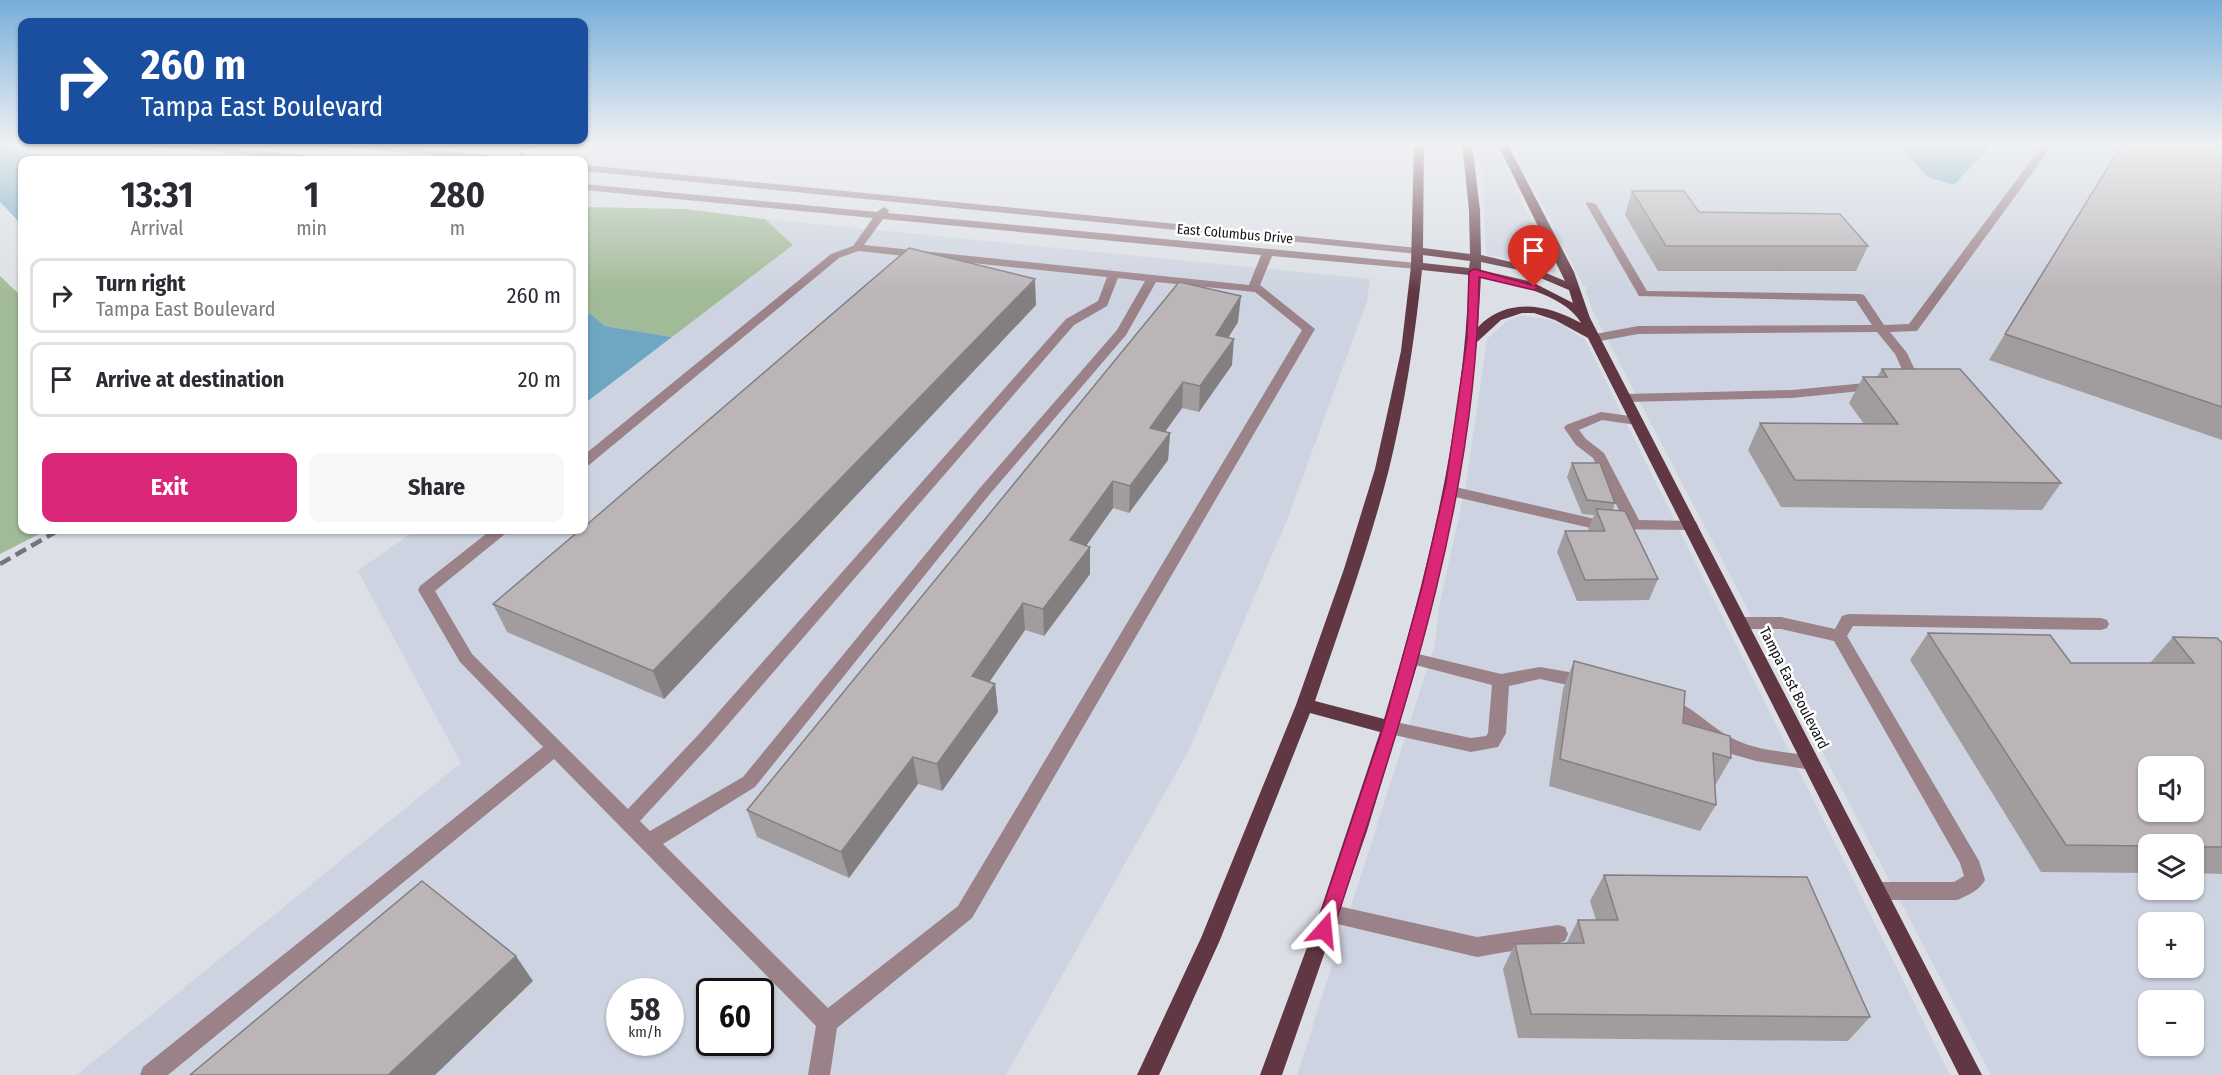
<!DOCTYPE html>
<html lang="en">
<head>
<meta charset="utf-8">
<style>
	body { margin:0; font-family:"Fira Sans Condensed",sans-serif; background:#f7f7f7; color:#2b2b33; height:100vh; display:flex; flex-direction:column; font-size:22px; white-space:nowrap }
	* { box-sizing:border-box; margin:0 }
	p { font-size:20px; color:#7c7c81 }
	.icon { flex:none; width:33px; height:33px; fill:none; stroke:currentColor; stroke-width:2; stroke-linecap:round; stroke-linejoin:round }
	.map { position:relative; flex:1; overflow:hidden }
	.details { position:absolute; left:18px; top:156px; width:570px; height:378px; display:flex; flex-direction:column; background:#fff; border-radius:12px; box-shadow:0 2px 4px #0004 }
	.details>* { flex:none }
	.banner { position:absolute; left:18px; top:18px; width:570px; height:126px; border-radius:12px; box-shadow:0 2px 4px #0004; background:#1a4fa0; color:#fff; overflow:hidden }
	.controls { position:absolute; left:2138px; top:756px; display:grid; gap:12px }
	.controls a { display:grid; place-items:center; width:66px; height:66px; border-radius:12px; background:#fff; box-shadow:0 2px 4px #0004; font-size:30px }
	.speed { position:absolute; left:606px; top:978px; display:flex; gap:12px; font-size:30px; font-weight:700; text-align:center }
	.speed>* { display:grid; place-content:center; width:78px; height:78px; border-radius:50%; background:#fff; box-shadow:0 2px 4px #0004; line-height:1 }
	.speed small { font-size:15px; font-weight:400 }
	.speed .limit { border:3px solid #111; border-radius:9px; background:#fff; color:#111 }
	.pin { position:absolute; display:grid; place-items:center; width:51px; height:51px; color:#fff; margin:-62px -26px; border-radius:50% 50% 50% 0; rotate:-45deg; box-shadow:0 0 6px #0007 }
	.pin .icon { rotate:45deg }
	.me { position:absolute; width:66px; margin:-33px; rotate:18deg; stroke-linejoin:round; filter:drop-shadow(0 0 4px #0008) }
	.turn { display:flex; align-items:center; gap:21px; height:126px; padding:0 24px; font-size:27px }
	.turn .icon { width:78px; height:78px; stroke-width:2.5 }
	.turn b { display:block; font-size:42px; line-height:51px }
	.eta { display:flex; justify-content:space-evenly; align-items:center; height:102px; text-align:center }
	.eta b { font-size:36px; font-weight:700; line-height:42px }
	.button { display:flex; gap:12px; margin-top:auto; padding:12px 24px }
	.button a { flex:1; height:69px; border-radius:12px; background:#db2777; color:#fff; font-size:24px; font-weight:700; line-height:69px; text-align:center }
	.button a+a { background:#f7f7f7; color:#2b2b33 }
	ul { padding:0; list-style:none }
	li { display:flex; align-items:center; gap:18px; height:75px; margin:0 12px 9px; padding:0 12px; border:3px solid #e1e1e2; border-radius:12px }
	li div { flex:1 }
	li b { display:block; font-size:22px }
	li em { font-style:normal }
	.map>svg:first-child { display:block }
	.built { fill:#cdd3e0; fill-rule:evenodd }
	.green { fill:#a1ba97 }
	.water { fill:#6fa6c2 }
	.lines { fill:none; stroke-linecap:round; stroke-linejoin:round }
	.minor { fill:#9b8288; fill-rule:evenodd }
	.major { fill:#603742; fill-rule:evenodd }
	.rail-far1 { stroke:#737579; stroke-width:3; stroke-dasharray:9 4.5; stroke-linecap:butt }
	.rail { stroke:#737579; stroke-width:4.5; stroke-dasharray:12 6; stroke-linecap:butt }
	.wall { fill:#a19c9e }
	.shaded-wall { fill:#837f81 }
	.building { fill:#bbb5b8; stroke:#837f81; stroke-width:1.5; fill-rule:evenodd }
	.route { fill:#db2777; stroke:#8e194d; stroke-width:1.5 }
	.labels { text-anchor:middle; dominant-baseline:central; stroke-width:5; stroke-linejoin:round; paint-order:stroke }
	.far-street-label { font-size:14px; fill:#141517; stroke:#fff }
	.street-label { font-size:15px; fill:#141517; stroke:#fff }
</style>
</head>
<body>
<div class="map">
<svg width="2222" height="1075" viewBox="0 0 2222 1075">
	<rect width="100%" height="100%" fill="#dcdfe5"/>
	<!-- built -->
	<path class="built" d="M1481,143H1493L1558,275L1531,264L1486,254Z
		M1511,143H1896L1928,177L1990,148L1993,143H2222V1075H1991L1608,341L1611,339L1606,335L1598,322L1600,321L1595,317L1585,290L1588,288L1583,285ZM2148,766H2193V812H2148ZM2148,844H2193V890H2148ZM2148,922H2193V968H2148ZM2148,1000H2193V1046H2148Z
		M765,219L1370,279L1367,301L1287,520L1189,750L1006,1075H77L461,763L358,571L415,530H584V404L793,245ZM620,992H670V1042H620ZM710,992H760V1042H710Z
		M1521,316L1546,319L1564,326L1585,340L1950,1075H1297L1435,644L1439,606L1466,484L1487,339L1507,321Z"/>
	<!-- green -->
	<path class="green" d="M584,207L685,209L765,219L793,245L672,337L605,326L591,314L584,315Z
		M0,276L22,297V530H47L0,554Z"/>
	<!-- water -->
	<path class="water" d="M1896,143H1993L1954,185L1928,177Z
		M0,146L30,154L75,160H22V225L0,202Z
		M591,314L605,326L672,337L584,404V315Z"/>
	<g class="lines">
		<!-- minor -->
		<path class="minor" d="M148,143H182L323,157L328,160H298L153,146Z
			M326,143H361L509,157L514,160H483L331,146Z
			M2044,143H2054L1917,331L1890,332L1907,353L1921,383L1920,386H1907L1906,383L1907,380L1895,354L1877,332L1638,334L1595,342L1589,338L1595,334L1638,326L1872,325L1856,301L1639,296L1586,204L1587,202L1596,204L1647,291L1860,294L1864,295L1884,325L1909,324Z
			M584,165L1418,248L1424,251L1418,254L584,171Z
			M584,184L877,212L884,207L889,210L888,213L1417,263L1423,266L1417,269L1272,256L1260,285L1315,329L972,918L837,1028L830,1075H808L816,1026L554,759L168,1075H140L143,1067L543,747L460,662L418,590L420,586L491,530H507L505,534L435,591L472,654L628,809L700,733L1066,319L1098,301L1107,277L858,251L839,258L589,465L584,466V455L831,254L853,246L873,218L584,190ZM883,219L1261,255L1249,285L864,245ZM1118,278L1145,281L1117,330L979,489L743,777L650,831L640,821L712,743L1074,325L1107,306ZM1156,282L1255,292L1302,330L958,906L828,1008L663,844L755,787L989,495L1126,335Z
			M1876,382L1882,386L1881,389L1792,398L1626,402L1619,398L1626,394L1792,390Z
			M1601,412L1637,417L1644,421L1637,425L1602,420L1579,430L1586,439L1604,453L1639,520L1691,521L1696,522L1698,526L1696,530L1595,529L1451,496L1444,491L1451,486L1595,519L1624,520L1593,458L1576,445L1564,428L1566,425Z
			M1848,614L2101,618L2107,620L2109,624L2107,628L2101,630L1853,626L1847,636L1979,861L1985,880C1980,890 1967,896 1957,900H1877L1870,897L1867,891L1870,885L1877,882H1954L1964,876L1960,863L1834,641L1781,629H1740L1734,627L1732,623L1734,619L1740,617H1781L1835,629L1842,616Z
			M1410,652L1501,674L1540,667L1586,675L1592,677L1594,682L1592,687L1586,689L1540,679L1509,686L1506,733L1498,747L1471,752L1385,733L1382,728L1385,723L1391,721L1471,738L1486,736L1488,733L1492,685L1404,662L1402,658L1404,654Z
			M1667,697C1691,705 1708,725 1730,737C1754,751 1784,751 1811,756L1817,758L1820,763L1817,768L1811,770L1756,761L1728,753L1661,709L1658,704L1661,699Z
			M1329,904L1477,937L1558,925L1565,927L1568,934L1565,941L1558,943L1477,957L1329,922L1322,919L1319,913L1322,907Z"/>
		<!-- major -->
		<path class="major" d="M1414,143H1424L1423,248L1470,254L1469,210L1462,143H1472L1480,210L1481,255L1532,267L1565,281L1497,143H1507L1574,272L1590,318L1982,1075H1959L1588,338L1555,320L1534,313H1522L1501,320L1477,342L1455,497L1417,665L1367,831L1282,1075H1260L1320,912L1380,732L1310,713L1220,940L1159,1075H1137L1201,938L1296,705L1344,569L1375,469L1401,351L1411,266ZM1423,255L1470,261L1469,268L1423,263ZM1481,262L1524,271L1569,290L1573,303L1532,282L1481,270ZM1422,270L1469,275C1464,426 1427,576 1384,719L1315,701C1341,624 1369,548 1389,469C1405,404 1415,337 1422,270ZM1481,277C1510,282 1566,295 1581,323C1546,304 1508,297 1478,327Z"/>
		<!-- rail-far1 -->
		<path class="rail-far1" d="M516,160L533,143"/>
		<!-- rail -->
		<path class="rail" d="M0,564L59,530"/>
	</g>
	<!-- wall -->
	<path class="wall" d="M2222,143V440L1989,360L2005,334Z
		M1632,191L1699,212L1868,246L1856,271H1658L1625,215Z
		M1036,305L664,699L507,632L493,604Z
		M1238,322L1228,338L1232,365L1199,412L1182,408L1165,432L1170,433L1168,460L1129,513L1113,508L1086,546L1090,574L1044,636L1025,630L989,682L995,684L998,712L942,791L918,784L849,878L757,837L747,810Z
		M1882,369L2061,483L2042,510L1781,507L1748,450L1760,423L1864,424L1849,403L1863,377H1877Z
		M1572,463L1615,503L1613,510L1658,579L1649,600L1577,601L1557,552L1565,531H1589L1588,530L1594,515L1582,514L1567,477Z
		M1928,633L2071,663H2150L2173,637L2222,643V874L2193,873V844H2148V873L2041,872L1910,660Z
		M1574,661L1683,723L1731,758L1716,784H1715L1716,805L1700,831L1549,786L1563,689Z
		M1604,875L1870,1017L1848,1041L1518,1038L1503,969L1515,944H1566L1578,920H1596L1590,901Z"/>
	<!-- shaded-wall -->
	<path class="shaded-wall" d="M1035,279L1036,305L664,699L653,671Z
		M1241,296L1238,322L1214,360L1216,335Z
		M1234,339L1232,365L1199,412L1200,386Z
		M1183,382L1182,408L1149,454L1150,428Z
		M1170,433L1168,460L1129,513L1130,486Z
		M1113,481V508L1071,567L1070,540Z
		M1090,547V574L1044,636L1043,609Z
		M1023,603L1025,630L975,703L972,676Z
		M995,684L998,712L942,791L937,764Z
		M913,757L918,784L849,878L841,852Z
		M516,956L533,981L435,1075H388Z"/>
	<!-- building -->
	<path class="building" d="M2123,143H2222V407L2005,334Z
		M1632,191H1684L1699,212L1840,214L1868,246H1666Z
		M909,248L1035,279L653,671L493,604L580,530H584V527Z
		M1179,282L1241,296L1216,335L1234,339L1200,386L1183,382L1150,428L1170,433L1130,486L1113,481L1070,540L1090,547L1043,609L1023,603L972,676L995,684L937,764L913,757L841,852L747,810Z
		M1882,369H1960L2061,483L1795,480L1760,423L1898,424L1863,377H1887Z
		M1572,463H1600L1615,503L1587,500Z
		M1596,509L1625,511L1658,579L1585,580L1565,531H1605Z
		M1928,633L2050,635L2071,663H2194L2173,637L2217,638L2222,643V847H2193V844H2148V846L2066,845ZM2148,766H2193V812H2148Z
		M1574,661L1685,691L1683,723L1730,736L1731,758L1713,753L1716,805L1560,759Z
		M1604,875L1807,877L1870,1017L1531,1014L1515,944L1584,943L1578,920H1618Z
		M422,881L516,956L388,1075H190Z"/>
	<!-- sky -->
	<linearGradient id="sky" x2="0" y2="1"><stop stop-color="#77aed9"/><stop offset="0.49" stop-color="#eff1f3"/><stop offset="1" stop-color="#eff1f3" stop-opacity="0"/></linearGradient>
	<rect width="2222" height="293" fill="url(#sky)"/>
	<!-- route -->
	<path class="route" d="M1474,269L1539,287L1534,290L1479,277C1477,502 1402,719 1333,930L1331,936L1324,939L1318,936L1315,930L1383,728L1422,587L1446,483L1467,339L1469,272Z"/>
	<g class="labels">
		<!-- far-street labels -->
		<g class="far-street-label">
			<text transform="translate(1235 234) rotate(5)">East Columbus Drive</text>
		</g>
		<!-- street labels -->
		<g class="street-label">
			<text transform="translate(1794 688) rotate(63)">Tampa East Boulevard</text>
		</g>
	</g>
</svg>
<div class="controls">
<a><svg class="icon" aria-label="sound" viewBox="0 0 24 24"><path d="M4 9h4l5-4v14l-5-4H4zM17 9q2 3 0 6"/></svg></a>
<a><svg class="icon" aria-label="layers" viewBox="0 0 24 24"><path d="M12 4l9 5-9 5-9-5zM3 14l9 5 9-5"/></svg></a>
<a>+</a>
<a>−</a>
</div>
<div class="speed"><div>58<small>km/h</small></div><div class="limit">60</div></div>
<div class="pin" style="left:1534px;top:287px;background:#d93025"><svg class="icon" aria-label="arrive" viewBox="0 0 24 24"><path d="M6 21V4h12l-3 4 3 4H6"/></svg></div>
<svg class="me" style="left:1324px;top:930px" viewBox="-20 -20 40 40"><path d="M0-17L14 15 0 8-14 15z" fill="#db2777" stroke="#fff" stroke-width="4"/></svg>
<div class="banner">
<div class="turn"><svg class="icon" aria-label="right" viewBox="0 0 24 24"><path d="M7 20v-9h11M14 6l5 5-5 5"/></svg><div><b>260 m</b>Tampa East Boulevard</div></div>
</div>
<section class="details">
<div class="eta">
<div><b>13:31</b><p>Arrival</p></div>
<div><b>1</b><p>min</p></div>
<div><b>280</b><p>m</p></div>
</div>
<ul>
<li><svg class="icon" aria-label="right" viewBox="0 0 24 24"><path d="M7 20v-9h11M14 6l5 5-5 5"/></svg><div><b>Turn right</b><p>Tampa East Boulevard</p></div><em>260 m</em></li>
<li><svg class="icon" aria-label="arrive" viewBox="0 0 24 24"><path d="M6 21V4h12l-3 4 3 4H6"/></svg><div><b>Arrive at destination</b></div><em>20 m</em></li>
</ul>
<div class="button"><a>Exit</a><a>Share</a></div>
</section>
</div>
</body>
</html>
